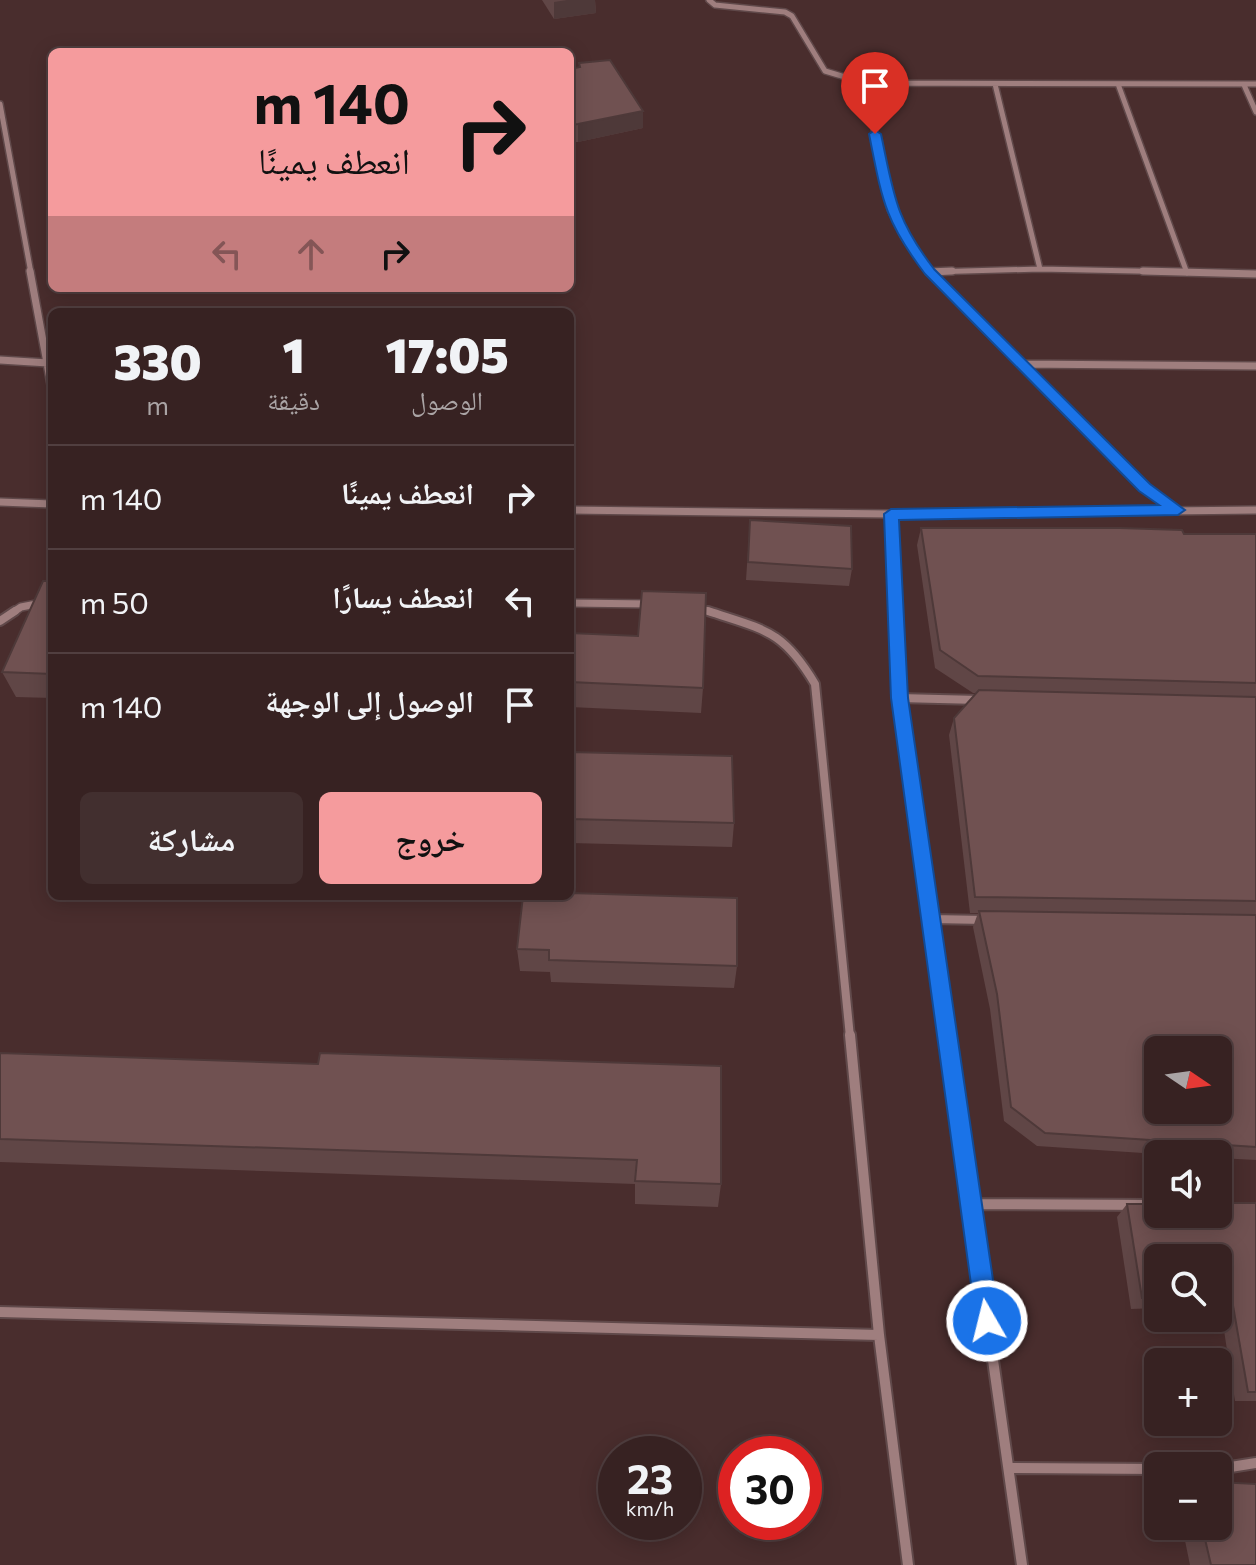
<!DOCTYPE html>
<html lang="ar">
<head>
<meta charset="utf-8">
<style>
	body { margin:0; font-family:Commissioner,"Noto Naskh Arabic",sans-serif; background:#422f2f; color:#f1f3f6; direction:rtl; height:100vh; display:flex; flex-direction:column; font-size:30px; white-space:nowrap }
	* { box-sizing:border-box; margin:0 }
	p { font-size:26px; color:#aaa4a5 }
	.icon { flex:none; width:44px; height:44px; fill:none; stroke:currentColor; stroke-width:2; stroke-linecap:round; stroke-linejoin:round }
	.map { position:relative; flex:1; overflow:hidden; direction:ltr }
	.details { position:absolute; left:48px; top:308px; width:526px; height:592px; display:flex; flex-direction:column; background:#372222; border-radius:12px; box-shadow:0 4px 20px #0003,0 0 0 2px #513f40; direction:rtl }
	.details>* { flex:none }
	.top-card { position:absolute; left:48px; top:48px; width:526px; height:244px; border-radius:12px; box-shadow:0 4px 20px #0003,0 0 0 2px #513f40; direction:rtl; background:#f59b9d; color:#111; overflow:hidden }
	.needle { width:52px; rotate:103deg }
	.buttons { position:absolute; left:1144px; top:1036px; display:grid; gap:16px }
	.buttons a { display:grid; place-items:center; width:88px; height:88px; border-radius:12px; background:#372222; box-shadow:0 4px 20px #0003,0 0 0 2px #513f40; font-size:40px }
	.speed { position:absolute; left:598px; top:1436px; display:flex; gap:16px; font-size:40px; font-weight:700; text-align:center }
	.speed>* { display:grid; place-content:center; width:104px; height:104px; border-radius:50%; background:#372222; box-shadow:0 4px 20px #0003,0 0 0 2px #513f40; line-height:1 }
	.speed small { font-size:20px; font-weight:400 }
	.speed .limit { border:12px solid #d22; background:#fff; color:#111 }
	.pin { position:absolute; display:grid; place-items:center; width:68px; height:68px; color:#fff; margin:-82px -34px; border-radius:50% 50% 50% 0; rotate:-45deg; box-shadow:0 0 8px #0007 }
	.pin .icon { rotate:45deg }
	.me { position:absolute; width:88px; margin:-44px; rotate:352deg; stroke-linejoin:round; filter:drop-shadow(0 0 6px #0008) }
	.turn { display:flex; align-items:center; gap:28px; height:168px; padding:0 32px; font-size:36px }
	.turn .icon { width:104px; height:104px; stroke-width:2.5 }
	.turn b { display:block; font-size:56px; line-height:68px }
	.lanes { display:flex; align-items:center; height:76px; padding:0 32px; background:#0003; justify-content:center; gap:40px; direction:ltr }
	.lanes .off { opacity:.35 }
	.eta { display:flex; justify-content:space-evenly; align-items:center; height:136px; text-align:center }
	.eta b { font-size:48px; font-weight:800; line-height:56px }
	.action { display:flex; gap:16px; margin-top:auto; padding:16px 32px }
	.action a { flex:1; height:92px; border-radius:12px; background:#f59b9d; color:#111; font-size:32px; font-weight:800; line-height:92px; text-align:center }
	.action a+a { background:#422f2f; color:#f1f3f6 }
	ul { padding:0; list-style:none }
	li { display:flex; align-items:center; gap:24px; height:104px; padding:0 32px; border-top:2px solid #513f40 }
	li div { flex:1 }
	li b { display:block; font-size:30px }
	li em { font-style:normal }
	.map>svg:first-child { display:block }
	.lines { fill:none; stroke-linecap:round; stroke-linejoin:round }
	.street-far3-casing { stroke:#60494a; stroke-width:8 }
	.street-far2-casing { stroke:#60494a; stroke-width:10 }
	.street-far1-casing { stroke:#60494a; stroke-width:12 }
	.street-casing { stroke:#60494a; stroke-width:14 }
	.street-far3 { stroke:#9f7e7e; stroke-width:5 }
	.street-far2 { stroke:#9f7e7e; stroke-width:7 }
	.street-far1 { stroke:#9f7e7e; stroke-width:8 }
	.street { stroke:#9f7e7e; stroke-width:10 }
	.wall { fill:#604646 }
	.shaded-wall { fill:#4e3939 }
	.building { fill:#705151; stroke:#4e3939; stroke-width:2; fill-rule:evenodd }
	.route { fill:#1a73e8; stroke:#114b97; stroke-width:2 }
</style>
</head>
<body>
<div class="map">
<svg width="1256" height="1565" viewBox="0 0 1256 1565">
	<rect width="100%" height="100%" fill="#492d2d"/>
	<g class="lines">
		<defs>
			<path id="street-far3" d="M709,0L715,5L785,12L792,16L825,71L865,83L1256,84
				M865,83L890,209L903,236L930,273
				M995,84L1040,269
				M1118,84L1187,273
				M1244,85L1256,112
				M0,104L31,273
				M929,272L1040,269L1229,273"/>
			<path id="street-far2" d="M30,271L52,390
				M929,271L1144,488L1177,510
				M1143,271L1256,274
				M929,272L952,271
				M0,360L48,363
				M1021,364L1256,366
				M0,502L52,504
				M570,510L891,514L1256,510
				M891,514L895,613
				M570,603L650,604
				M699,608L714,613
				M12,613L21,607L52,601"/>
			<path id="street-far1" d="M708,611C765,630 783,630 815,684L850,1037
				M895,611L899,698L947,1037
				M0,621L15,611
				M899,698L979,700
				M931,919L986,920"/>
			<path id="street" d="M850,1035L879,1335L908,1565
				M947,1035L1022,1565
				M971,1204L1158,1205
				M0,1312L879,1335
				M1009,1468L1158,1469
				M1218,1469L1256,1463"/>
		</defs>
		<!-- street-far3 casing -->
		<use href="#street-far3" class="street-far3-casing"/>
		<!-- street-far2 casing -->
		<use href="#street-far2" class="street-far2-casing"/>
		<!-- street-far1 casing -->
		<use href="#street-far1" class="street-far1-casing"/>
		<!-- street casing -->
		<use href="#street" class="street-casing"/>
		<!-- street-far3 -->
		<use href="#street-far3" class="street-far3"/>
		<!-- street-far2 -->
		<use href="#street-far2" class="street-far2"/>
		<!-- street-far1 -->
		<use href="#street-far1" class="street-far1"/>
		<!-- street -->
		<use href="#street" class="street"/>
	</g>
	<!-- wall -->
	<path class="wall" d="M542,0H595L596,13L554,19Z
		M579,63L643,111V128L578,142H570V69L579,67Z
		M750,520L852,569L849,586L746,580Z
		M921,528L1184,534H1256V1160L1218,1158V1154H1158L1037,1146L1004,1121L990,1009L973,927L978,913H970L949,735L954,718L977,693H973L935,668L917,545Z
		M52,581V698L16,697L2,672Z
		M570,633L703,688L701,713L570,707Z
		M570,752L734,823L732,847L570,843Z
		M523,896L737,966L734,988L551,982L550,972L520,971L517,949Z
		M0,1053L318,1064L721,1184L718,1207L635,1204V1184L0,1162Z
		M1256,1203V1401H1235L1220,1305L1218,1306V1258H1158V1308L1131,1309L1117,1217L1127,1204Z
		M1182,1526H1218L1256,1565H1190Z"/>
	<!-- shaded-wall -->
	<path class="shaded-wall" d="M567,0H595L596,13L554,19V2Z
		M643,111V128L578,142V124Z"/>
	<!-- building -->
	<path class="building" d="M610,60L643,111L578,124L570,125V69L580,67L579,63Z
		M750,520L851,526L852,569L748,562Z
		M921,528H1120L1182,530L1184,534H1256V683L978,676L940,650Z
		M43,581H52V674L2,672Z
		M642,591L706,593L703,688L570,682V633L638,636Z
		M979,690L1256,697V901L975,897L954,718Z
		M570,752L732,756L734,823L570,819Z
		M570,893L737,898V966L549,960V950L517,949L523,896H570Z
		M979,911L1256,915V1147L1045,1133L1011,1107L997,994ZM1158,1050H1218V1110H1158Z
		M0,1053L318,1064L320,1053L721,1066V1184L635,1181L637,1160L0,1139Z
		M1218,1203H1256V1392H1248L1231,1294L1218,1295V1258H1158V1298H1142L1127,1204H1158V1214H1218Z
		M1218,1482L1256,1484V1565H1211L1202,1526H1218Z"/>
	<!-- route -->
	<path class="route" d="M875,130L881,134C894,195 895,218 934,269L1150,484L1185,510L1178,515L899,520L908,698L999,1321L996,1330L987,1333L979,1330L976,1321L891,698L884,514L891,509L1159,505L1139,491L925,274C884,220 882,199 869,134Z"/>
</svg>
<div class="buttons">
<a><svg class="needle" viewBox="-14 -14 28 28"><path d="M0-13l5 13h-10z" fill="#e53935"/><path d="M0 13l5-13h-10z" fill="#aaa4a5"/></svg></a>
<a><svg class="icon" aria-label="sound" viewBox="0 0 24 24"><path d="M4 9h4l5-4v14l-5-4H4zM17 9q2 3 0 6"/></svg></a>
<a><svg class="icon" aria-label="search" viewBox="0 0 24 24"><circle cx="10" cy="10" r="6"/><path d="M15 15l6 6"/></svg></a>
<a>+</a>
<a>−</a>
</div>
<div class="speed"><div>23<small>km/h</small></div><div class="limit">30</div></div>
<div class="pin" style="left:875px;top:134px;background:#d93025"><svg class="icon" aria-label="arrive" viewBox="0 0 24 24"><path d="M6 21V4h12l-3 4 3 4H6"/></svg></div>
<svg class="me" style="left:987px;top:1321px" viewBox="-20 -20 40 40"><circle r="17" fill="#1a73e8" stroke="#fff" stroke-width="3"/><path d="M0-11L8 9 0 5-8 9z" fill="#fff"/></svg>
<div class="top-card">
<div class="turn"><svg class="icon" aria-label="right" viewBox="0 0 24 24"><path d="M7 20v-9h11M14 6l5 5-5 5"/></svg><div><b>140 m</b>انعطف يمينًا</div></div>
<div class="lanes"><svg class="icon off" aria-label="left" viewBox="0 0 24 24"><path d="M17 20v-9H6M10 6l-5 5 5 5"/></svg><svg class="icon off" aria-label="ahead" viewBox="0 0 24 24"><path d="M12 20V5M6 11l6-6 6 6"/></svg><svg class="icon" aria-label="right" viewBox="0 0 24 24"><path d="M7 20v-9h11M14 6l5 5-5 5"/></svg></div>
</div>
<section class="details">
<div class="eta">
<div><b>17:05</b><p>الوصول</p></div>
<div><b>1</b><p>دقيقة</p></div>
<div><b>330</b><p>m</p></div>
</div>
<ul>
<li><svg class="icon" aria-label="right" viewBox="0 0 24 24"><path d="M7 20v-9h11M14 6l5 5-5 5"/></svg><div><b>انعطف يمينًا</b></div><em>140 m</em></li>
<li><svg class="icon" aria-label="left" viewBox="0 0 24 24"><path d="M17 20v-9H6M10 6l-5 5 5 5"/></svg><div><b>انعطف يسارًا</b></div><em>50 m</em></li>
<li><svg class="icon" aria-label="arrive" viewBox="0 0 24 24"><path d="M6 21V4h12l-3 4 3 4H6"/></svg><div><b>الوصول إلى الوجهة</b></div><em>140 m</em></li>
</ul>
<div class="action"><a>خروج</a><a>مشاركة</a></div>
</section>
</div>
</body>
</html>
